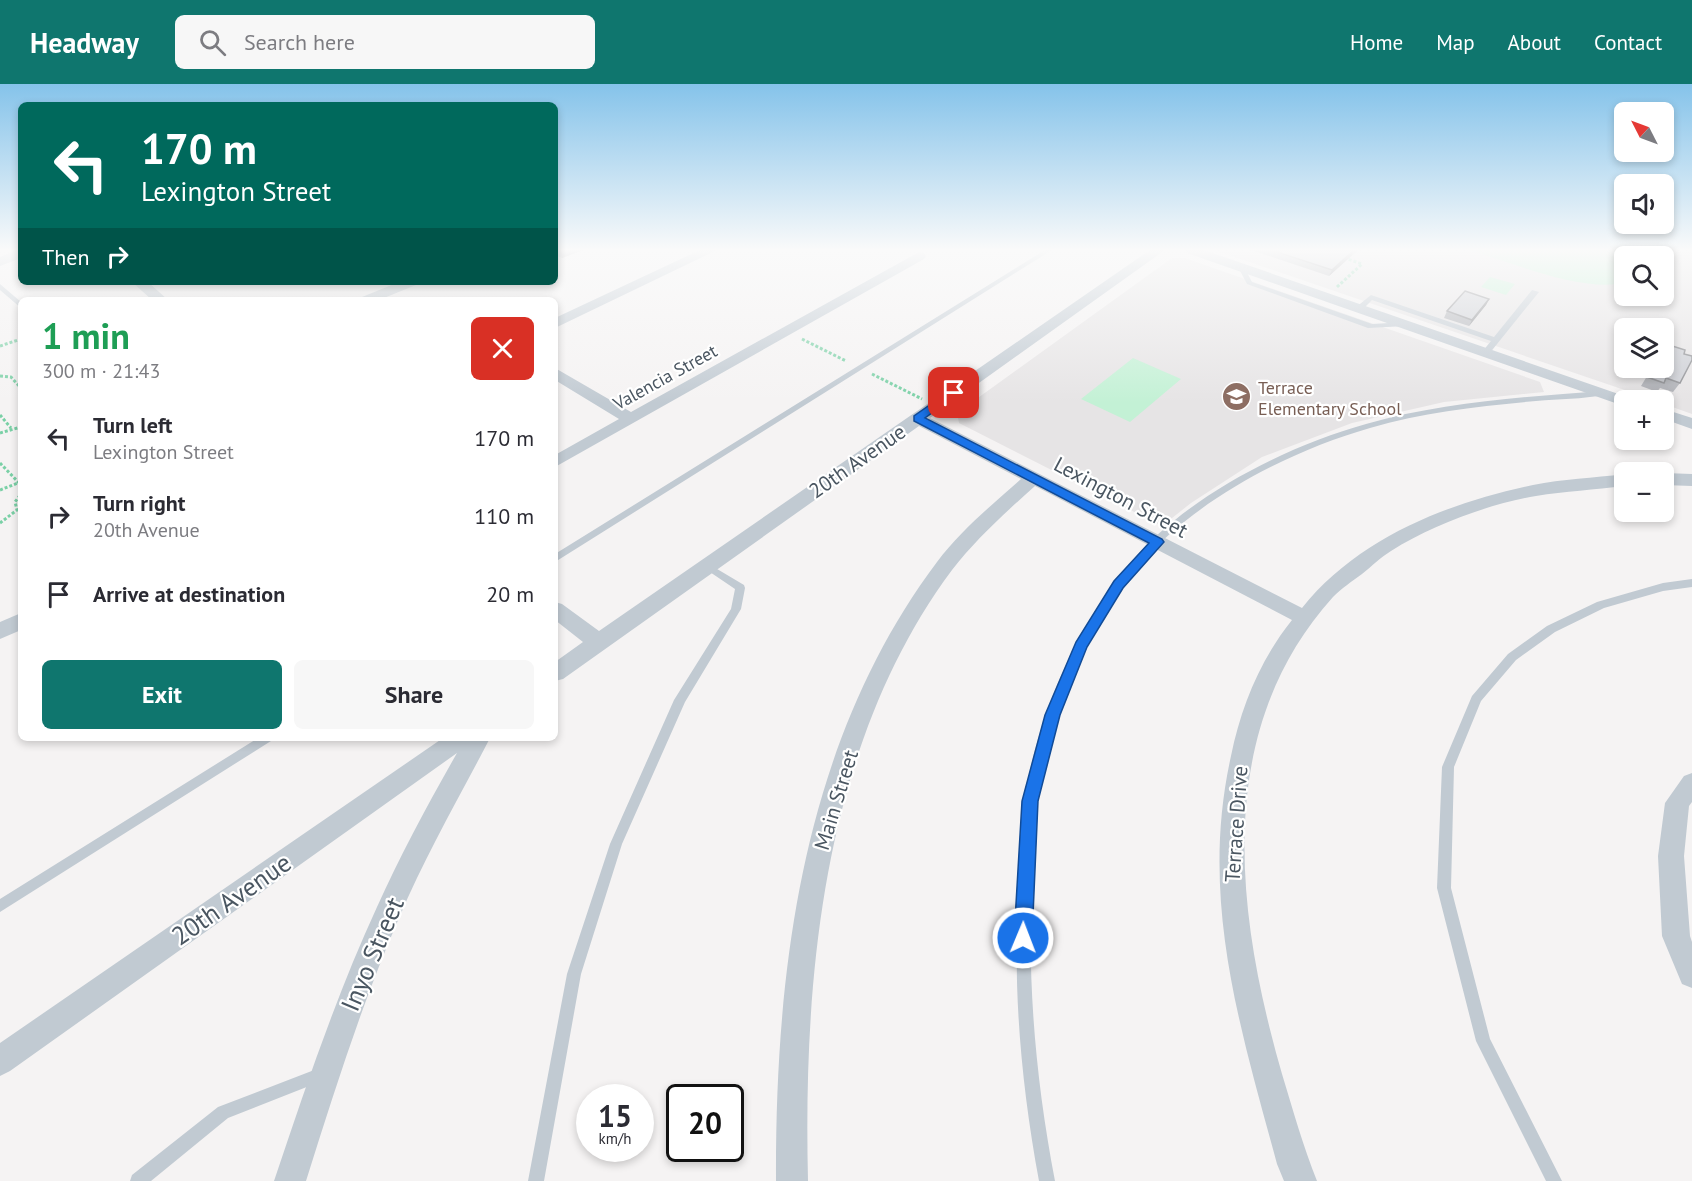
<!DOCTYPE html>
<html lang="en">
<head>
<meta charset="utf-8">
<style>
	body { margin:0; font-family:"PT Sans",sans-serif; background:#f7f7f7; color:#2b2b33; height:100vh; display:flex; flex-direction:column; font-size:22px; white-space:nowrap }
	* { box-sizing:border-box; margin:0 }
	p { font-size:20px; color:#7c7c81 }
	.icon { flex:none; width:33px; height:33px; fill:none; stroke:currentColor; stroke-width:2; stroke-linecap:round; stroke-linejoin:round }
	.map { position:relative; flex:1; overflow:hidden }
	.panel { position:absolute; left:18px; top:213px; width:540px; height:444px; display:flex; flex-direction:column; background:#fff; border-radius:9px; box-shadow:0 3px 9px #0003 }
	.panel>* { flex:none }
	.guide { position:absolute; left:18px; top:18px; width:540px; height:183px; border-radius:9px; box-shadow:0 3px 9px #0003; background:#00695c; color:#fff; overflow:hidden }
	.needle { width:39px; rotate:312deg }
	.tools { position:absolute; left:1614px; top:18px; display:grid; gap:12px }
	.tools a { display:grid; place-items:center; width:60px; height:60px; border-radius:9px; background:#fff; box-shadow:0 3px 9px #0003; font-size:30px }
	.speed { position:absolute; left:576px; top:1000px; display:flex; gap:12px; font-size:30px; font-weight:700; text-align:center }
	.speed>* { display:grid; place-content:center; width:78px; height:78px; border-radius:50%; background:#fff; box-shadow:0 3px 9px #0003; line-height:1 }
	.speed small { font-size:15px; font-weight:400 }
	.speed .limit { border:3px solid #111; border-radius:9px; background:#fff; color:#111 }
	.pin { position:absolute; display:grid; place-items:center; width:51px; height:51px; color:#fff; margin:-26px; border-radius:12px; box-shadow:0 3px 9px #0006 }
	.me { position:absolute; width:66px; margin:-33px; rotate:1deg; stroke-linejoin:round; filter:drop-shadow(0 0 4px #0008) }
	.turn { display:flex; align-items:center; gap:21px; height:126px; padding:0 24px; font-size:27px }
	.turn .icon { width:78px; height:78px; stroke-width:2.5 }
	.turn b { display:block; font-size:42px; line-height:51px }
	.then { display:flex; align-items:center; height:57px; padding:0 24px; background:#0003; gap:12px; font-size:22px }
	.round { display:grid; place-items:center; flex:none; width:63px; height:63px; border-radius:9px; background:#f7f7f7 }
	.summary { display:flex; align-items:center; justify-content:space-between; height:102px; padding:0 24px }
	h1 { font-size:36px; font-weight:700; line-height:45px; color:#1e9e55 }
	.cta { display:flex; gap:12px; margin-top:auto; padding:12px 24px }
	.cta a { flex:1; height:69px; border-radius:9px; background:#0f766e; color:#fff; font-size:24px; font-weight:700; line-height:69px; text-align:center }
	.cta a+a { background:#f7f7f7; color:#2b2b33 }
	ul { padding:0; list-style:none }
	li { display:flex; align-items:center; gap:18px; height:78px; padding:0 24px }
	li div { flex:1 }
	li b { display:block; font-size:22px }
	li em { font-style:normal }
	header { display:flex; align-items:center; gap:36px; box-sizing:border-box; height:84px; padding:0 30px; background:#0f766e; color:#fff }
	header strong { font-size:28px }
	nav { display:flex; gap:33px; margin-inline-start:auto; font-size:21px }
	.search { width:420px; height:54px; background:#f7f7f7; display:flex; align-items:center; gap:15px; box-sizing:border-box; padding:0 21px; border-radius:9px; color:#7c7c81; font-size:22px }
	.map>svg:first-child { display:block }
	.education { fill:#e6e4e5; fill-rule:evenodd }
	.green { fill:#c3f1d5 }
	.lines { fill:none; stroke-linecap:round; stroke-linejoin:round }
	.path { stroke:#7ad0a6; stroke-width:3; stroke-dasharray:3 2; stroke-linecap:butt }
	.service { fill:#c1cad2; fill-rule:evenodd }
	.minor { fill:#c1cad2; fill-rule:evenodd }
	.wall { fill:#b0b2b7 }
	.shaded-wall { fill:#909195 }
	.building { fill:#cdcfd5; stroke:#909195; stroke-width:1.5 }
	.route { fill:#1a73e8; stroke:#114b97; stroke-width:1.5 }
	.labels { text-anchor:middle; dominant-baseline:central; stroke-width:4.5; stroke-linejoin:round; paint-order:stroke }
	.far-street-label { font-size:18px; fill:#4a5661; stroke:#fff }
	.far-education-label { font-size:18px; fill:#785e54; stroke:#fff; text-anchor:start }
	.street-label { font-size:21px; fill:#4a5661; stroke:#fff }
	.near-street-label { font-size:26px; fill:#4a5661; stroke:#fff }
</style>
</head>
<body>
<header>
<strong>Headway</strong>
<div class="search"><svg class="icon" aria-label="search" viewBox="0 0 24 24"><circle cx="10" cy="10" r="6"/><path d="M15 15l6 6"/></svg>Search here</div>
<nav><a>Home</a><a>Map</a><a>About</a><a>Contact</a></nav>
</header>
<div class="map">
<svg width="1692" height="1097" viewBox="0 0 1692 1097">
	<rect width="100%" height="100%" fill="#f5f3f3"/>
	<!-- education -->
	<path class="education" d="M1214,166H1692V330L1664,320V316H1654ZM1624,172H1664V212H1624ZM1624,244H1664V284H1624Z
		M1172,174H1185L1540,298L1544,308L1444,318L1352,339L1262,373L1191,419L1162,442L959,339L957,329Z"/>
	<!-- green -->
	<path class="green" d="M1469,166H1630L1639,172H1624V199C1580,208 1513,179 1469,166Z
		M1490,193L1515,200L1506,211L1481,203Z
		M1133,274L1181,295L1130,338L1081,315Z"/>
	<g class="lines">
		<!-- path -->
		<path class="path" d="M1337,203L1362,180L1345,174
			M802,255L846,277
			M0,262L21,255
			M872,290L922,315
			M0,292L11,293L21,304
			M0,331L11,344
			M0,349L21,343
			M0,379L21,401
			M0,406L18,399
			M0,439L17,426L15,418L21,410"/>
		<!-- service -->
		<path class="service" d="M1045,166H1052L555,478V470Z
			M1241,181L1244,183L1252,198L1372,240L1406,238L1410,240L1406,242L1368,244L1247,200L1238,183Z
			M0,200L21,218V224L0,206Z
			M1532,206L1539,208L1489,270H1486L1482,268L1491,257L1372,216L1362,226L1355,224L1371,211L1494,253Z
			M1602,307L1606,309L1605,311C1582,315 1559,315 1536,317C1480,322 1424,328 1370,344C1289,367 1195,416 1139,481C1083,547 1048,638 1036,723C1033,748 1033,773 1032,798C1027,899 1036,998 1055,1097H1039C1021,999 1012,901 1019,801C1020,776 1020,750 1023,725C1035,637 1074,545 1132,477C1188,412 1284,363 1366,340C1443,318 1523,313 1602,307Z
			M707,479L744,501L745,504L741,525L685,618L622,760L581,890L544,1097H528L567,890L610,760L674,616L731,525L735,505L704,484L702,482L704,480Z
			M1692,495V503L1663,507L1604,524L1555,548L1516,576L1481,617L1454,683L1451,804L1490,955L1562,1097H1546L1476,957L1437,804L1442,683L1472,612L1508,570L1547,542L1597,518L1663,499Z
			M258,654H273L271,657L0,828V815Z
			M322,983L327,985L329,990L327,995L228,1034L151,1097H130L132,1091L218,1023Z"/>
		<!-- minor -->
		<path class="minor" d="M16,166H21V174L0,182V173Z
			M700,166H717L555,244V234Z
			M1150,166H1165L930,334L1302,524C1358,454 1447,419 1533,401C1562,395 1594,394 1624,390V402C1595,406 1565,407 1536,412C1489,420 1432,441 1391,467C1381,473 1372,482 1362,490C1352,497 1341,505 1333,513C1212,647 1236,830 1282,990C1293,1026 1303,1062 1317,1097H1284L1277,1080C1240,943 1199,815 1231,672C1241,623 1260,576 1292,536L1035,402C1006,428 976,455 952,486C824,658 803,890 808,1097H776C775,881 804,655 937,478C961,446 992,421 1021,395L919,342L563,595L555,597V578L583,558L555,536V518L562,520L599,547Z
			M1185,166H1204L1630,314L1632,316H1624V322L1618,320L1187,169Z
			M919,168L924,169L926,172L924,175L555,383V371L619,335L555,296V284L631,328Z
			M132,198H148L168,216H152Z
			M399,198H418L416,201L379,216H360L362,213Z
			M1664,325L1692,334V345L1664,335Z
			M1664,389L1692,390V402L1664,401Z
			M21,529V546L0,555V538Z
			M443,654H490C459,714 425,772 399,834C362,919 334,1008 306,1097H274C305,1005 336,912 377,823C401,770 428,720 457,669L10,987L0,992V959Z
			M1692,689V718L1689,722L1684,772L1690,852L1692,858V904L1682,900L1662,852L1658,772L1665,719L1684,692Z"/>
	</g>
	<!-- wall -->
	<path class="wall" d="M555,166H583L562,174L555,171Z
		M1251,166H1358L1329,192Z
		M1489,215L1486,221L1469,242L1444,234L1447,227Z
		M1666,260L1684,270L1680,299L1673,308L1660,304L1657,308L1641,302L1652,284H1664V264Z"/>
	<!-- shaded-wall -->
	<path class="shaded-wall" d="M560,166H583L562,174Z
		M1354,166H1358L1329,192L1332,186Z
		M1489,215L1486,221L1469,242L1472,236Z"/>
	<!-- building -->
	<path class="building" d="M1271,166H1354L1332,186Z
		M1465,207L1489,215L1472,236L1447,227Z
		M1666,260L1685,266L1684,270L1692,272V276L1680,299L1666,294L1664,299L1647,293L1653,284H1664V265Z"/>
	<!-- sky -->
	<linearGradient id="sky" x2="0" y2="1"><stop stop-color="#85c3ea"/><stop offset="0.52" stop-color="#fafafa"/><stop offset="1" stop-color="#fafafa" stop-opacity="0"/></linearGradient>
	<rect width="1692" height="319" fill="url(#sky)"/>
	<!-- route -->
	<path class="route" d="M951,306L960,309L925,334L1162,455L1164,458L1123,504L1087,563L1060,631L1038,717L1032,854L1029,860L1023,862L1017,860L1014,854L1022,717L1045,631L1076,558L1114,497L1149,459L914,337V332Z"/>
	<!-- icons -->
	<defs>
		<symbol id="school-disc" viewBox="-11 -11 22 22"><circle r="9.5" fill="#8d6e63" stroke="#fff"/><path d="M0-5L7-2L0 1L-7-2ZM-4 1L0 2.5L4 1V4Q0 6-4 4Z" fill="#fff"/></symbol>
	</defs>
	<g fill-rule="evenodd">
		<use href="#school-disc" x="1220" y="296" width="33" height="33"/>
	</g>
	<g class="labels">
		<!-- far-street labels -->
		<g class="far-street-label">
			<text transform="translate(665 293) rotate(-29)">Valencia Street</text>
		</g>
		<!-- far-education labels -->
		<g class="far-education-label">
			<text x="1258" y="303">Terrace<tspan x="1258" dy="21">Elementary School</tspan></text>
		</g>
		<!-- street labels -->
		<g class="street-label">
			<text transform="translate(857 377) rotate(-35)">20th Avenue</text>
			<text transform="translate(1121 413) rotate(28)">Lexington Street</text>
			<text transform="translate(836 716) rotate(-73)">Main Street</text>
			<text transform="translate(1236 740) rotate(-86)">Terrace Drive</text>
		</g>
		<!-- near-street labels -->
		<g class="near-street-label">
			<text transform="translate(231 815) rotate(-35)">20th Avenue</text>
			<text transform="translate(372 870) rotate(-67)">Inyo Street</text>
		</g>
	</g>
</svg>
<div class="tools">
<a><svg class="needle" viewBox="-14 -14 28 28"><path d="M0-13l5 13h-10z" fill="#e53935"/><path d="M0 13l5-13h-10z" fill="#7c7c81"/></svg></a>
<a><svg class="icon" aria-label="sound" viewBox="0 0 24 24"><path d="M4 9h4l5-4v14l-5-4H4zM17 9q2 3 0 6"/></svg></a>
<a><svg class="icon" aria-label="search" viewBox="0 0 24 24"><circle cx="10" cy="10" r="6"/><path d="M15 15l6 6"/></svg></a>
<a><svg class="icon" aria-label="layers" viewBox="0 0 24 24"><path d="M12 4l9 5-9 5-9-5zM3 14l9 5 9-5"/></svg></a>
<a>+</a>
<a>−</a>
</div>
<div class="speed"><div>15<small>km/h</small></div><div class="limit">20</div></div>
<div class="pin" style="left:954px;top:309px;background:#d93025"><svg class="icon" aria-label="arrive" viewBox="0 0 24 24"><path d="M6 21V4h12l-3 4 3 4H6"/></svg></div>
<svg class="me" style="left:1023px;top:854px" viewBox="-20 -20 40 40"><circle r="17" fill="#1a73e8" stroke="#fff" stroke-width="3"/><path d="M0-11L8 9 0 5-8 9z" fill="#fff"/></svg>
<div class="guide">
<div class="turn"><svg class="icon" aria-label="left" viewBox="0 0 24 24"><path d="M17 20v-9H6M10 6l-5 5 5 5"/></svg><div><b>170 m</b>Lexington Street</div></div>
<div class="then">Then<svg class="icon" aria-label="right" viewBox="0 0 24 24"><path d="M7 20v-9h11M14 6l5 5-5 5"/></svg></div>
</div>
<section class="panel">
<div class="summary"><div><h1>1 min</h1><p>300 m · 21:43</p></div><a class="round" style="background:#d93025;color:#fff"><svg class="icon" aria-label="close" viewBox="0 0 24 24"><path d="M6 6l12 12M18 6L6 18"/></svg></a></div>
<ul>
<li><svg class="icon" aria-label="left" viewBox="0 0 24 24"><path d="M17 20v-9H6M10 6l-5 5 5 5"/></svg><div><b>Turn left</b><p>Lexington Street</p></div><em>170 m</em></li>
<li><svg class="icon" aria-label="right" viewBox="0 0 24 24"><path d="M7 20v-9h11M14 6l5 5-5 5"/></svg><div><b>Turn right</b><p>20th Avenue</p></div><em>110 m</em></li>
<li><svg class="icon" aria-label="arrive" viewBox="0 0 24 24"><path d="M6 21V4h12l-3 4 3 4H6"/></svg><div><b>Arrive at destination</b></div><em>20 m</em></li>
</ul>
<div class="cta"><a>Exit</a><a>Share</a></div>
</section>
</div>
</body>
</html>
